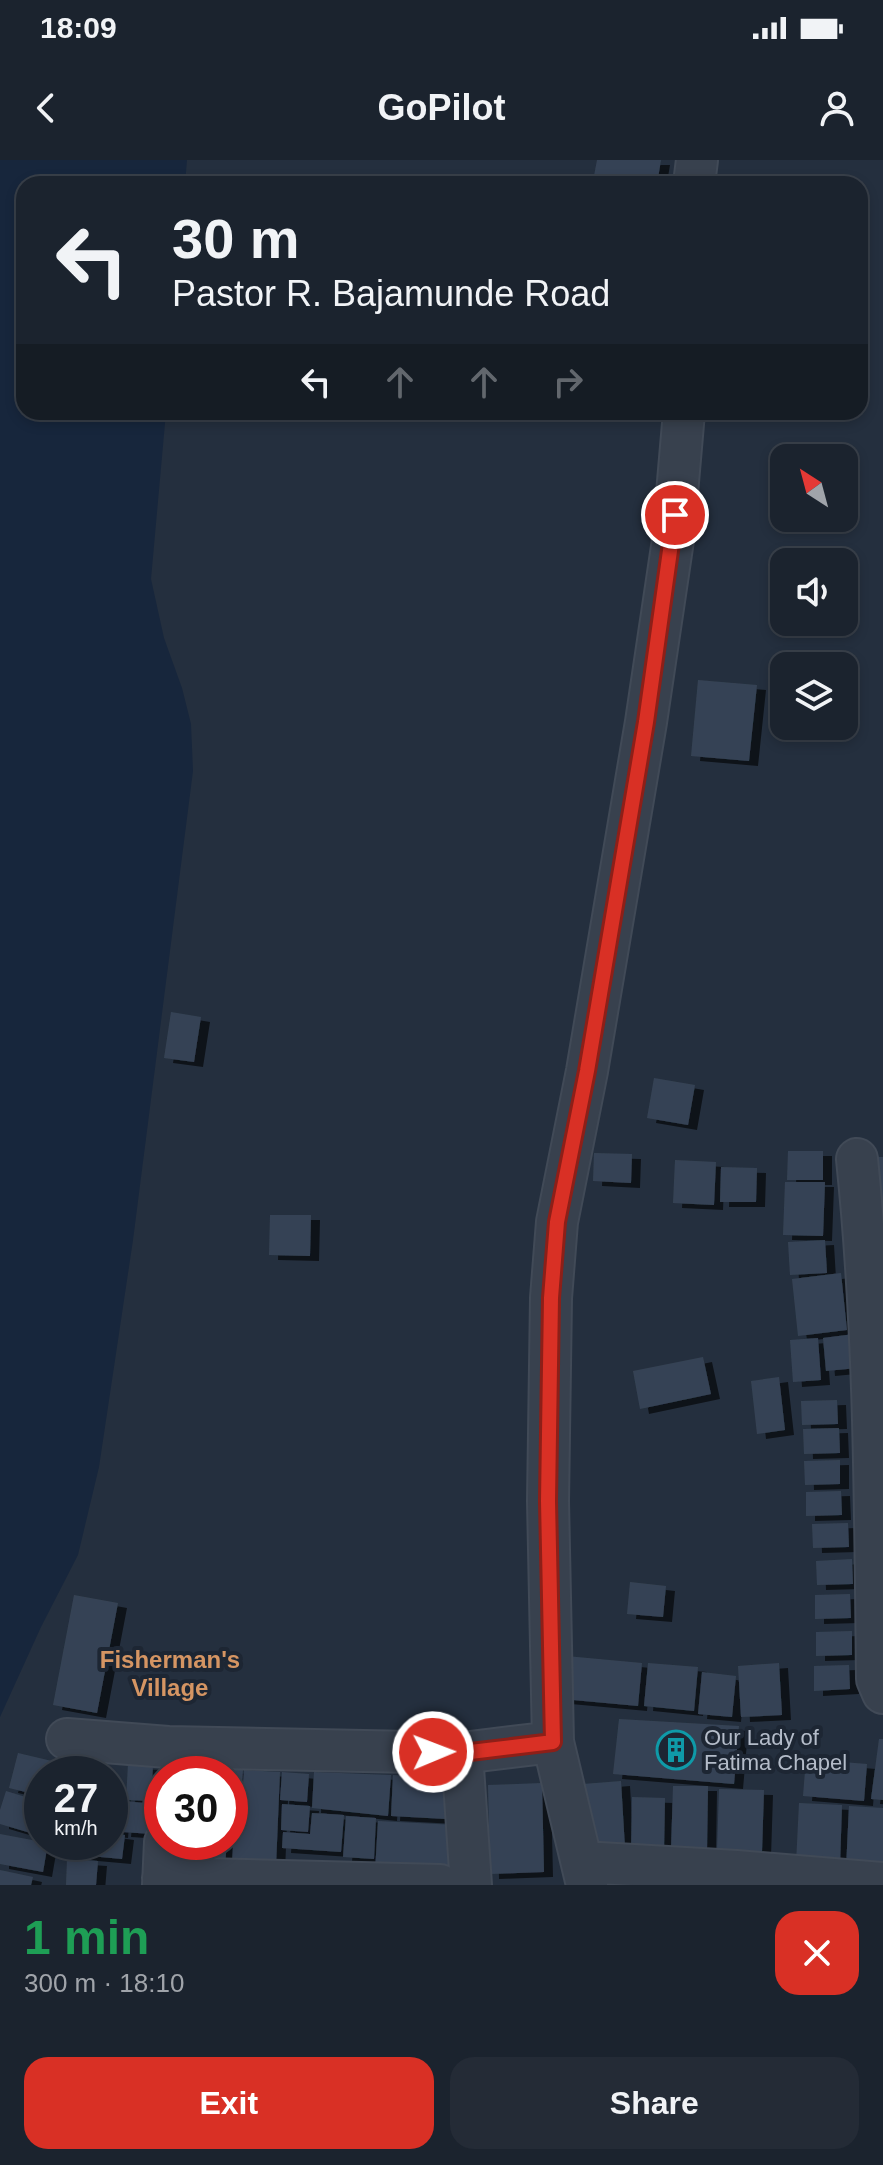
<!DOCTYPE html>
<html lang="en">
<head>
<meta charset="utf-8">
<style>
	body { margin:0; font-family:Arial,sans-serif; background:#242b36; color:#f1f3f6; height:100vh; display:flex; flex-direction:column; font-size:30px; white-space:nowrap }
	* { box-sizing:border-box; margin:0 }
	p { font-size:26px; color:#a0a4aa }
	.icon { flex:none; width:44px; height:44px; fill:none; stroke:currentColor; stroke-width:2; stroke-linecap:round; stroke-linejoin:round }
	.map { position:relative; height:1725px; overflow:hidden }
	.sheet { display:flex; flex-direction:column; background:#1b232e; flex:1 }
	.sheet>* { flex:none }
	.guide { position:absolute; left:16px; top:16px; width:852px; height:244px; border-radius:24px; box-shadow:0 4px 12px #0003,0 0 0 2px #39404a; background:#1b232e; color:#f1f3f6; overflow:hidden }
	.needle { width:52px; rotate:324deg }
	.tools { position:absolute; left:770px; top:284px; display:grid; gap:16px }
	.tools a { display:grid; place-items:center; width:88px; height:88px; border-radius:16px; background:#1b232e; box-shadow:0 4px 12px #0003,0 0 0 2px #39404a; font-size:40px }
	.speed { position:absolute; left:24px; top:1596px; display:flex; gap:16px; font-size:40px; font-weight:700; text-align:center }
	.speed>* { display:grid; place-content:center; width:104px; height:104px; border-radius:50%; background:#1b232e; box-shadow:0 4px 12px #0003,0 0 0 2px #39404a; line-height:1 }
	.speed small { font-size:20px; font-weight:400 }
	.speed .limit { border:12px solid #d22; background:#fff; color:#111 }
	.pin { position:absolute; display:grid; place-items:center; width:68px; height:68px; color:#fff; margin:-34px; border:4px solid #fff; border-radius:50%; box-shadow:0 2px 8px #0007 }
	.me { position:absolute; width:88px; margin:-44px; rotate:89deg; stroke-linejoin:round; filter:drop-shadow(0 0 6px #0008) }
	.turn { display:flex; align-items:center; gap:28px; height:168px; padding:0 24px; font-size:36px }
	.turn .icon { width:104px; height:104px; stroke-width:2.5 }
	.turn b { display:block; font-size:56px; line-height:68px }
	.lanes { display:flex; align-items:center; height:76px; padding:0 24px; background:#0003; justify-content:center; gap:40px; direction:ltr }
	.lanes .off { opacity:.35 }
	.round { display:grid; place-items:center; flex:none; width:84px; height:84px; border-radius:24px; background:#242b36 }
	.headline { display:flex; align-items:center; justify-content:space-between; height:136px; padding:0 24px }
	h1 { font-size:48px; font-weight:700; line-height:60px; color:#1e9e55 }
	.cta { display:flex; gap:16px; margin-top:auto; padding:16px 24px }
	.cta a { flex:1; height:92px; border-radius:24px; background:#d93025; color:#fff; font-size:32px; font-weight:700; line-height:92px; text-align:center }
	.cta a+a { background:#242b36; color:#f1f3f6 }
	.status { display:flex; justify-content:space-between; align-items:center; height:56px; padding:0 40px; background:#1b232e; direction:ltr }
	.status svg { height:22px; fill:currentColor }
	header { display:flex; justify-content:space-between; align-items:center; height:104px; padding:0 24px; background:#1b232e; font-size:36px; font-weight:700 }
	.map>svg:first-child { display:block }
	.water { fill:#17263c }
	.building { fill:#364354; filter:url(#shadow) }
	.lines { fill:none; stroke-linecap:round; stroke-linejoin:round }
	.minor-casing { stroke:#414a57; stroke-width:44 }
	.minor { stroke:#38414e; stroke-width:40 }
	.route-casing { stroke:#8d1f18; stroke-width:20 }
	.route { stroke:#d93025; stroke-width:14 }
	.labels { text-anchor:middle; dominant-baseline:central; stroke-width:8; stroke-linejoin:round; paint-order:stroke }
	.poi-label { font-size:22px; fill:#b4bcc9; stroke:#1d2633; text-anchor:start }
	.neighbourhood-label { font-size:24px; font-weight:bold; fill:#d59563; stroke:#1d2633 }
</style>
</head>
<body>
<div class="status"><b>18:09</b><svg viewBox="0 0 49 12"><path d="M0 12V9h3v3zM5 12V6h3v6zM10 12V3h3v9zM15 12V0h3v12zM26 1h20v11H26zM47 4h2v5h-2z"/></svg></div>
<header><svg class="icon" aria-label="back" viewBox="0 0 24 24"><path d="M15 5l-7 7 7 7"/></svg>GoPilot<svg class="icon" aria-label="person" viewBox="0 0 24 24"><circle cx="12" cy="8" r="4"/><path d="M4 21q1-7 8-7t8 7"/></svg></header>
<div class="map">
<svg width="883" height="1725" viewBox="0 0 883 1725">
	<defs>
		<filter id="shadow"><feDropShadow dx="9" dy="5" stdDeviation="0" flood-color="#0009"/></filter>
	</defs>
	<rect width="100%" height="100%" fill="#242f3e"/>
	<!-- water -->
	<path class="water" d="M0,0H187L185,24H24V252H166L151,419L164,478L182,528L191,564L193,611L133,1080L99,1307L78,1395L41,1467L0,1557Z"/>
	<!-- building -->
	<path class="building" d="M597,0H661L657,24L593,21Z
		M698,520L757,525L749,601L691,596Z
		M171,852L201,857L194,902L164,898Z
		M654,918L695,925L688,965L647,958Z
		M788,991H823V1020H787Z
		M594,993L632,994L631,1023L593,1021Z
		M877,997H883V1040H877Z
		M675,1000L716,1002L714,1045L673,1043Z
		M721,1007L757,1008L756,1042H720Z
		M785,1022H825L823,1076L783,1075Z
		M270,1055H311L310,1096L269,1095Z
		M825,1080L827,1113L790,1115L788,1082Z
		M841,1113L847,1170L798,1176L792,1119Z
		M854,1174L858,1208L826,1211L823,1178Z
		M818,1178L821,1220L793,1222L790,1180Z
		M703,1197L711,1234L640,1249L633,1211Z
		M779,1217L785,1270L757,1274L751,1221Z
		M837,1240L838,1264L802,1265L801,1241Z
		M839,1268L840,1293L804,1294L803,1269Z
		M840,1300V1324L805,1325L804,1301Z
		M841,1331L842,1355L806,1356V1332Z
		M848,1363L849,1387L813,1388L812,1364Z
		M852,1399L853,1424L817,1425L816,1401Z
		M630,1422L666,1426L663,1457L627,1454Z
		M850,1434L851,1458L815,1459V1435Z
		M74,1435L118,1443L97,1553L53,1545Z
		M852,1471V1495L816,1496V1472Z
		M566,1496L642,1503L638,1546L562,1539Z
		M648,1503L698,1507L694,1551L644,1546Z
		M779,1503L782,1555L741,1557L738,1506Z
		M849,1505L850,1529L814,1531V1506Z
		M702,1512L736,1516L732,1557L698,1554Z
		M619,1559L739,1566L734,1624L613,1614Z
		M879,1579H883V1640L871,1639Z
		M61,1587L83,1590L80,1614H58Z
		M18,1593L56,1602L53,1614H42V1636L9,1628Z
		M806,1599L867,1604L864,1641L803,1636Z
		M128,1604L153,1605L151,1641L126,1640Z
		M186,1606L243,1609L241,1645L230,1644V1614H185Z
		M244,1610L280,1612L276,1706L232,1703L235,1652H241Z
		M282,1612L309,1614L307,1642L280,1640Z
		M314,1612L391,1615L388,1656L312,1648Z
		M393,1615L449,1618L446,1659L391,1656Z
		M621,1621L625,1688L586,1690L583,1624Z
		M542,1623L544,1712L490,1714L488,1625Z
		M110,1624L123,1625L119,1673L110,1672Z
		M673,1626H708L707,1690H671Z
		M719,1629L764,1630L762,1692L717,1691Z
		M6,1631L42,1642L34,1674L0,1664V1650Z
		M632,1637L665,1638L664,1691L631,1692Z
		M125,1641L154,1644L152,1674L122,1672Z
		M799,1643L842,1645L840,1706L796,1704Z
		M282,1644L310,1646L308,1672L281,1670Z
		M849,1646L883,1648V1711L846,1709Z
		M312,1653L344,1655L341,1692L282,1688L283,1672L310,1674Z
		M346,1656L376,1658L374,1699L343,1697Z
		M378,1661L456,1665L452,1715L375,1711Z
		M110,1673L125,1675L122,1699L78,1695L79,1682H110Z
		M0,1674L48,1683L43,1712L0,1704Z
		M188,1682H227L225,1705L187,1703Z
		M67,1699L98,1701L96,1725H66Z
		M0,1710L33,1717L31,1725H0Z"/>
	<g class="lines">
		<defs>
			<path id="minor" d="M694,24L697,0
				M857,999C875,1172 875,1346 877,1519L883,1533
				M67,1579L168,1587L462,1593L553,1582
				M462,1593L471,1725
				M582,1702L736,1711L883,1723
				M163,1718L440,1725
				M163,1725L165,1682
				M587,1725L553,1582L548,1341L551,1138L557,1062L587,911L646,562L673,380L684,252"/>
		</defs>
		<!-- minor casing -->
		<use href="#minor" class="minor-casing"/>
		<!-- minor -->
		<use href="#minor" class="minor"/>
	</g>
	<g class="lines">
		<defs>
			<path id="route" d="M433,1592L462,1593L553,1582L548,1341L551,1138L557,1062L587,911L646,562L675,355"/>
		</defs>
		<!-- route casing -->
		<use href="#route" class="route-casing"/>
		<!-- route -->
		<use href="#route" class="route"/>
	</g>
	<!-- icons -->
	<defs>
		<symbol id="building-ring" viewBox="-11 -11 22 22"><circle r="9.5" fill="#1d2633" stroke="#0f9aa8" stroke-width="1.5"/><path d="M-4-6H4V6H1V3H-1V6H-4ZM-2.5-4.3h1.7v1.8h-1.7ZM.8-4.3h1.7v1.8H.8ZM-2.5-1h1.7V.8h-1.7ZM.8-1h1.7V.8H.8Z" fill="#0f9aa8"/></symbol>
	</defs>
	<g fill-rule="evenodd">
		<use href="#building-ring" x="654" y="1568" width="44" height="44"/>
	</g>
	<g class="labels">
		<!-- poi labels -->
		<g class="poi-label">
			<text x="704" y="1577">Our Lady of<tspan x="704" dy="25">Fatima Chapel</tspan></text>
		</g>
		<!-- neighbourhood labels -->
		<g class="neighbourhood-label">
			<text x="170" y="1499">Fisherman's<tspan x="170" dy="28">Village</tspan></text>
		</g>
	</g>
</svg>
<div class="tools">
<a><svg class="needle" viewBox="-14 -14 28 28"><path d="M0-13l5 13h-10z" fill="#e53935"/><path d="M0 13l5-13h-10z" fill="#a0a4aa"/></svg></a>
<a><svg class="icon" aria-label="sound" viewBox="0 0 24 24"><path d="M4 9h4l5-4v14l-5-4H4zM17 9q2 3 0 6"/></svg></a>
<a><svg class="icon" aria-label="layers" viewBox="0 0 24 24"><path d="M12 4l9 5-9 5-9-5zM3 14l9 5 9-5"/></svg></a>
</div>
<div class="speed"><div>27<small>km/h</small></div><div class="limit">30</div></div>
<div class="pin" style="left:675px;top:355px;background:#d93025"><svg class="icon" aria-label="arrive" viewBox="0 0 24 24"><path d="M6 21V4h12l-3 4 3 4H6"/></svg></div>
<svg class="me" style="left:433px;top:1592px" viewBox="-20 -20 40 40"><circle r="17" fill="#d93025" stroke="#fff" stroke-width="3"/><path d="M0-11L8 9 0 5-8 9z" fill="#fff"/></svg>
<div class="guide">
<div class="turn"><svg class="icon" aria-label="left" viewBox="0 0 24 24"><path d="M17 20v-9H6M10 6l-5 5 5 5"/></svg><div><b>30 m</b>Pastor R. Bajamunde Road</div></div>
<div class="lanes"><svg class="icon" aria-label="left" viewBox="0 0 24 24"><path d="M17 20v-9H6M10 6l-5 5 5 5"/></svg><svg class="icon off" aria-label="ahead" viewBox="0 0 24 24"><path d="M12 20V5M6 11l6-6 6 6"/></svg><svg class="icon off" aria-label="ahead" viewBox="0 0 24 24"><path d="M12 20V5M6 11l6-6 6 6"/></svg><svg class="icon off" aria-label="right" viewBox="0 0 24 24"><path d="M7 20v-9h11M14 6l5 5-5 5"/></svg></div>
</div>
</div>
<section class="sheet">
<div class="headline"><div><h1>1 min</h1><p>300 m · 18:10</p></div><a class="round" style="background:#d93025;color:#fff"><svg class="icon" aria-label="close" viewBox="0 0 24 24"><path d="M6 6l12 12M18 6L6 18"/></svg></a></div>
<div class="cta"><a>Exit</a><a>Share</a></div>
</section>
</body>
</html>
